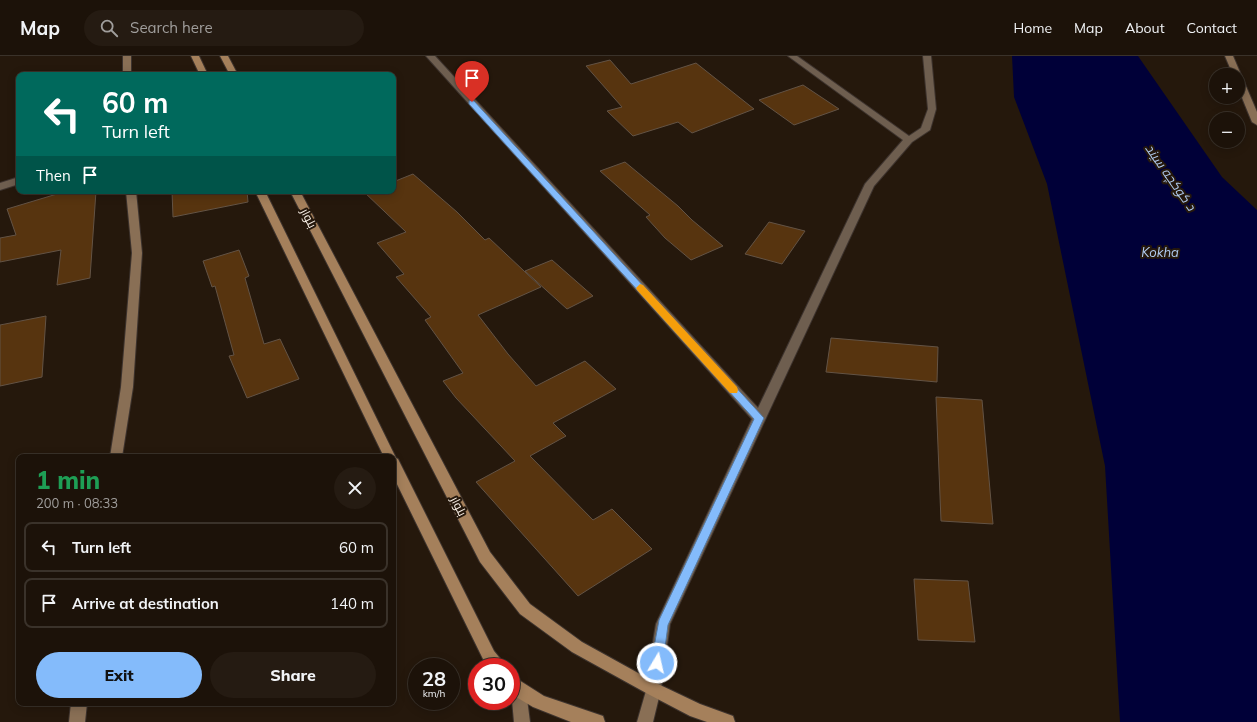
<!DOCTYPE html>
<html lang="en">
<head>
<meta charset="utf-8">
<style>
	body { margin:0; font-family:Mulish,Cairo,sans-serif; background:#251b12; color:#f1f3f6; height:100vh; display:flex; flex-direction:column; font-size:15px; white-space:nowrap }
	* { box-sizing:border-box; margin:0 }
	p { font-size:13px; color:#a09e9c }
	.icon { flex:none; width:22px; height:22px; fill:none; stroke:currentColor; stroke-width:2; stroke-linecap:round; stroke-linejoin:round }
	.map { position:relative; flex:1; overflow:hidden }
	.sheet { position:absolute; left:16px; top:398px; width:380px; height:252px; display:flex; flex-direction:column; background:#1c1209; border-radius:8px; box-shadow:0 2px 10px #0003,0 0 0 1px #3a322a }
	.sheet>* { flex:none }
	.guide { position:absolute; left:16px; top:16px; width:380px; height:122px; border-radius:8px; box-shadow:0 2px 10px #0003,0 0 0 1px #3a322a; background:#00695c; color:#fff; overflow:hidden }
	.controls { position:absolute; left:1209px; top:12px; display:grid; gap:8px }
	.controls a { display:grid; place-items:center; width:36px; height:36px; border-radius:50%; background:#1c1209; box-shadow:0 2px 10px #0003,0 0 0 1px #3a322a; font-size:20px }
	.speed { position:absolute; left:408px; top:602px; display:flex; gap:8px; font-size:20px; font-weight:700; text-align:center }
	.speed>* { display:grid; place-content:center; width:52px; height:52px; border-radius:50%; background:#1c1209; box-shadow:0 2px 10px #0003,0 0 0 1px #3a322a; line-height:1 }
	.speed small { font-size:10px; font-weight:400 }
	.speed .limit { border:6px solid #d22; background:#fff; color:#111 }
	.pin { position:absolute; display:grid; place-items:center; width:34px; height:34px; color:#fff; margin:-41px -17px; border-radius:50% 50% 50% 0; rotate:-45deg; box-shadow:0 0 4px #0007 }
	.pin .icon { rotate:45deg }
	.me { position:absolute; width:44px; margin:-22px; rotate:9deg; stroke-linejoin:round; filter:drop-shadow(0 0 3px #0008) }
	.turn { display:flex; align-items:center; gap:14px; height:84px; padding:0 20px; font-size:18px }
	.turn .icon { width:52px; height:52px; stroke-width:2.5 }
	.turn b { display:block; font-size:28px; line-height:34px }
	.then { display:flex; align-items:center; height:38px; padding:0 20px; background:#0003; gap:8px; font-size:15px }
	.round { display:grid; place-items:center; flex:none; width:42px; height:42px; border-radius:21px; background:#251b12 }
	.summary { display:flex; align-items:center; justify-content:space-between; height:68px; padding:0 20px }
	h1 { font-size:24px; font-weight:800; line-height:30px; color:#1e9e55 }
	.button { display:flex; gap:8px; margin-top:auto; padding:8px 20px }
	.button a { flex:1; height:46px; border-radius:24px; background:#84bbfb; color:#111; font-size:16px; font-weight:800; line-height:46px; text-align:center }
	.button a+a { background:#251b12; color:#f1f3f6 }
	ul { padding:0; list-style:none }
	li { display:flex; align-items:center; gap:12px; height:50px; margin:0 8px 6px; padding:0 12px; border:2px solid #3a322a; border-radius:8px }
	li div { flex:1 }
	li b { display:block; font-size:15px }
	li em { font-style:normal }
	header { display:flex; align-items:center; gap:24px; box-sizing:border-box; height:56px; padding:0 20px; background:#1c1209; border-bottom:1px solid #3a322a }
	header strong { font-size:19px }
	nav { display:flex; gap:22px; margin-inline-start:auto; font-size:14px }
	.search { width:280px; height:36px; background:#251b12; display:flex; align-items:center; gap:10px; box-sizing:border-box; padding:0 14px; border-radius:22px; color:#a09e9c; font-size:15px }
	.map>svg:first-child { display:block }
	.water { fill:#000038 }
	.building { fill:#57340f; stroke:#635345 }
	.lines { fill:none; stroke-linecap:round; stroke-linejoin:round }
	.street-casing { stroke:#3d332e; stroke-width:2 }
	.secondary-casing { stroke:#3d332e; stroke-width:2 }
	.primary-casing { stroke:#3d332e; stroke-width:2 }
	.street { fill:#6e5e4f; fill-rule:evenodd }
	.secondary { fill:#896f55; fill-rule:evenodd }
	.primary { fill:#a5805b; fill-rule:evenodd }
	.route { fill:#84bbfb; stroke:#567aa3 }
	.slow { fill:#f59e0b }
	.labels { text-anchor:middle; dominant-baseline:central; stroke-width:4; stroke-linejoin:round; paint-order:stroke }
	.street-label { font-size:12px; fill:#f9f0e7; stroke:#25180c }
	.water-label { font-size:13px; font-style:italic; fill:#b1cbf0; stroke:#25180c }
</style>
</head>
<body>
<header>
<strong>Map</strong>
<div class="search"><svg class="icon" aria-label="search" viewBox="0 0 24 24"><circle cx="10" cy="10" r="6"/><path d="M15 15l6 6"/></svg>Search here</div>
<nav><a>Home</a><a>Map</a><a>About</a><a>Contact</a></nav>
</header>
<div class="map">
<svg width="1257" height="666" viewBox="0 0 1257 666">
	<rect width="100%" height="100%" fill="#25180c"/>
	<!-- water -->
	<path class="water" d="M1012,0H1138L1222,121L1257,154V666H1120L1105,410L1047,128L1014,41Z"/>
	<!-- building -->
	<path class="building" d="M610,4L631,28L696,7L754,53L692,77L678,66L633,80L607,55L622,51L586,10Z
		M803,29L839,53L794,69L759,44Z
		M625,106L678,150L692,164L723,190L691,204L665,182L646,161L650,159L600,115Z
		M413,118L457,156L485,184L489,182L541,231L478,259L508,298L536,330L585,305L616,333L553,367L566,380L530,400L593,464L612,453L652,493L578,540L476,426L515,405L456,342L443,325L463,317L425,264L431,261L396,221L404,218L377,187L406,176L363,135H393V126Z
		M67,135H96L90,222L57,229L61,194L0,206V182L16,179L7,153Z
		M172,135H247L248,146L173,161Z
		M769,166L805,175L782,208L745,198Z
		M239,194L249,220L245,222L264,288L280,283L299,323L247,342L229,300L234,299L215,230L212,231L203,205Z
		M552,204L593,240L567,253L525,215Z
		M46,260L42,321L0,330V269Z
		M831,282L938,291L937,326L826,316Z
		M936,341L982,344L993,468L941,465Z
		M914,523L968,525L975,586L918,584Z"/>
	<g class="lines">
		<defs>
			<path id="street" d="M426,0H435L758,352L865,128L903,84L788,0H797L909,80L921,72L928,53L923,0H931L936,53L930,74L912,86L874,130L670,568L661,633L658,638L653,641L648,638L645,633L656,568L752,363Z
				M19,121V128L0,134V127Z"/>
			<path id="secondary" d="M123,0H131V19H123Z
				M1225,0H1233L1257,56V69L1252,66L1238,32V19H1233Z
				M126,135H136L142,197L133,331L122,401H110L121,331L132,197Z
				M653,625L658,628L661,633L653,666H637L648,628Z
				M518,627L523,630L526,635L530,666H514L511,633L513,630Z
				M71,647H87L85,666H69Z"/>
			<path id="primary" d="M191,0H199L208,19H200Z
				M220,0H228L238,19H230Z
				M255,135H265L396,402L398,403L494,595L503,606L506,611H488L484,605L393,420V401H384Z
				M290,135H300L490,496L530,548L582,586L658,628L700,648L733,660L735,666H707L690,660L648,638L572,596L520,558L480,506Z
				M511,619L544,640L603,660L605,666H571L533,651L511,638Z"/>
		</defs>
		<!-- street casing -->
		<use href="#street" class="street-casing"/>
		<!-- secondary casing -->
		<use href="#secondary" class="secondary-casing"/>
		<!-- primary casing -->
		<use href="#primary" class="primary-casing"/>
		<!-- street -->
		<use href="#street" class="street"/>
		<!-- secondary -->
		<use href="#secondary" class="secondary"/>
		<!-- primary -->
		<use href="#primary" class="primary"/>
	</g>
	<!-- route -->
	<path class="route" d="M472,44L474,45L764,362L668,569L663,607L661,611L657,613L653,611L651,607L659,564L754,363L469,48V45Z"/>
	<!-- slow -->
	<path class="slow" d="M640,228L643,229L737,331L738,334L737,337H730L637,234L636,232Z"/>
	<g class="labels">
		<!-- street labels -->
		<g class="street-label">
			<text transform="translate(309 162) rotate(63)">بلوار</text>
			<text transform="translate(459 450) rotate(63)">بلوار</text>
		</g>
		<!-- water labels -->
		<g class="water-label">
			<text transform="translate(1171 121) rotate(55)">د کوکچه سیند</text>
			<text x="1160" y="196">Kokha</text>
		</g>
	</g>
</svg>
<div class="controls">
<a>+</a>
<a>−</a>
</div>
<div class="speed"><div>28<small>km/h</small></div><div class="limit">30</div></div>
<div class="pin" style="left:472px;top:46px;background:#d93025"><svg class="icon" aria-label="arrive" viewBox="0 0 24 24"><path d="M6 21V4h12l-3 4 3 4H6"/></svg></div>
<svg class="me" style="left:657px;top:607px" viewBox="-20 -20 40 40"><circle r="17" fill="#84bbfb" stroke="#fff" stroke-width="3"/><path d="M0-11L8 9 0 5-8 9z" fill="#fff"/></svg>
<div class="guide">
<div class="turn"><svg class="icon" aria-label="left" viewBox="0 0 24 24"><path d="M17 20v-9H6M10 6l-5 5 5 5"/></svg><div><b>60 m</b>Turn left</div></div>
<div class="then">Then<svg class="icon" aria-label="arrive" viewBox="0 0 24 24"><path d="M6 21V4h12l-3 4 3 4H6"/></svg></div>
</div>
<section class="sheet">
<div class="summary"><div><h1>1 min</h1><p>200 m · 08:33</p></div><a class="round"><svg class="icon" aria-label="close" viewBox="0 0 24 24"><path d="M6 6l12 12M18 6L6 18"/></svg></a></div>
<ul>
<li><svg class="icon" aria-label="left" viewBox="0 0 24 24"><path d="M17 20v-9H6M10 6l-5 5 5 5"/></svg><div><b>Turn left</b></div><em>60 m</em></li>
<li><svg class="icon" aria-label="arrive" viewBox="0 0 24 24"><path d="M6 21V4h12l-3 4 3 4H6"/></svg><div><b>Arrive at destination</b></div><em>140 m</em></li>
</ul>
<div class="button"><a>Exit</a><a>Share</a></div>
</section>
</div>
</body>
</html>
